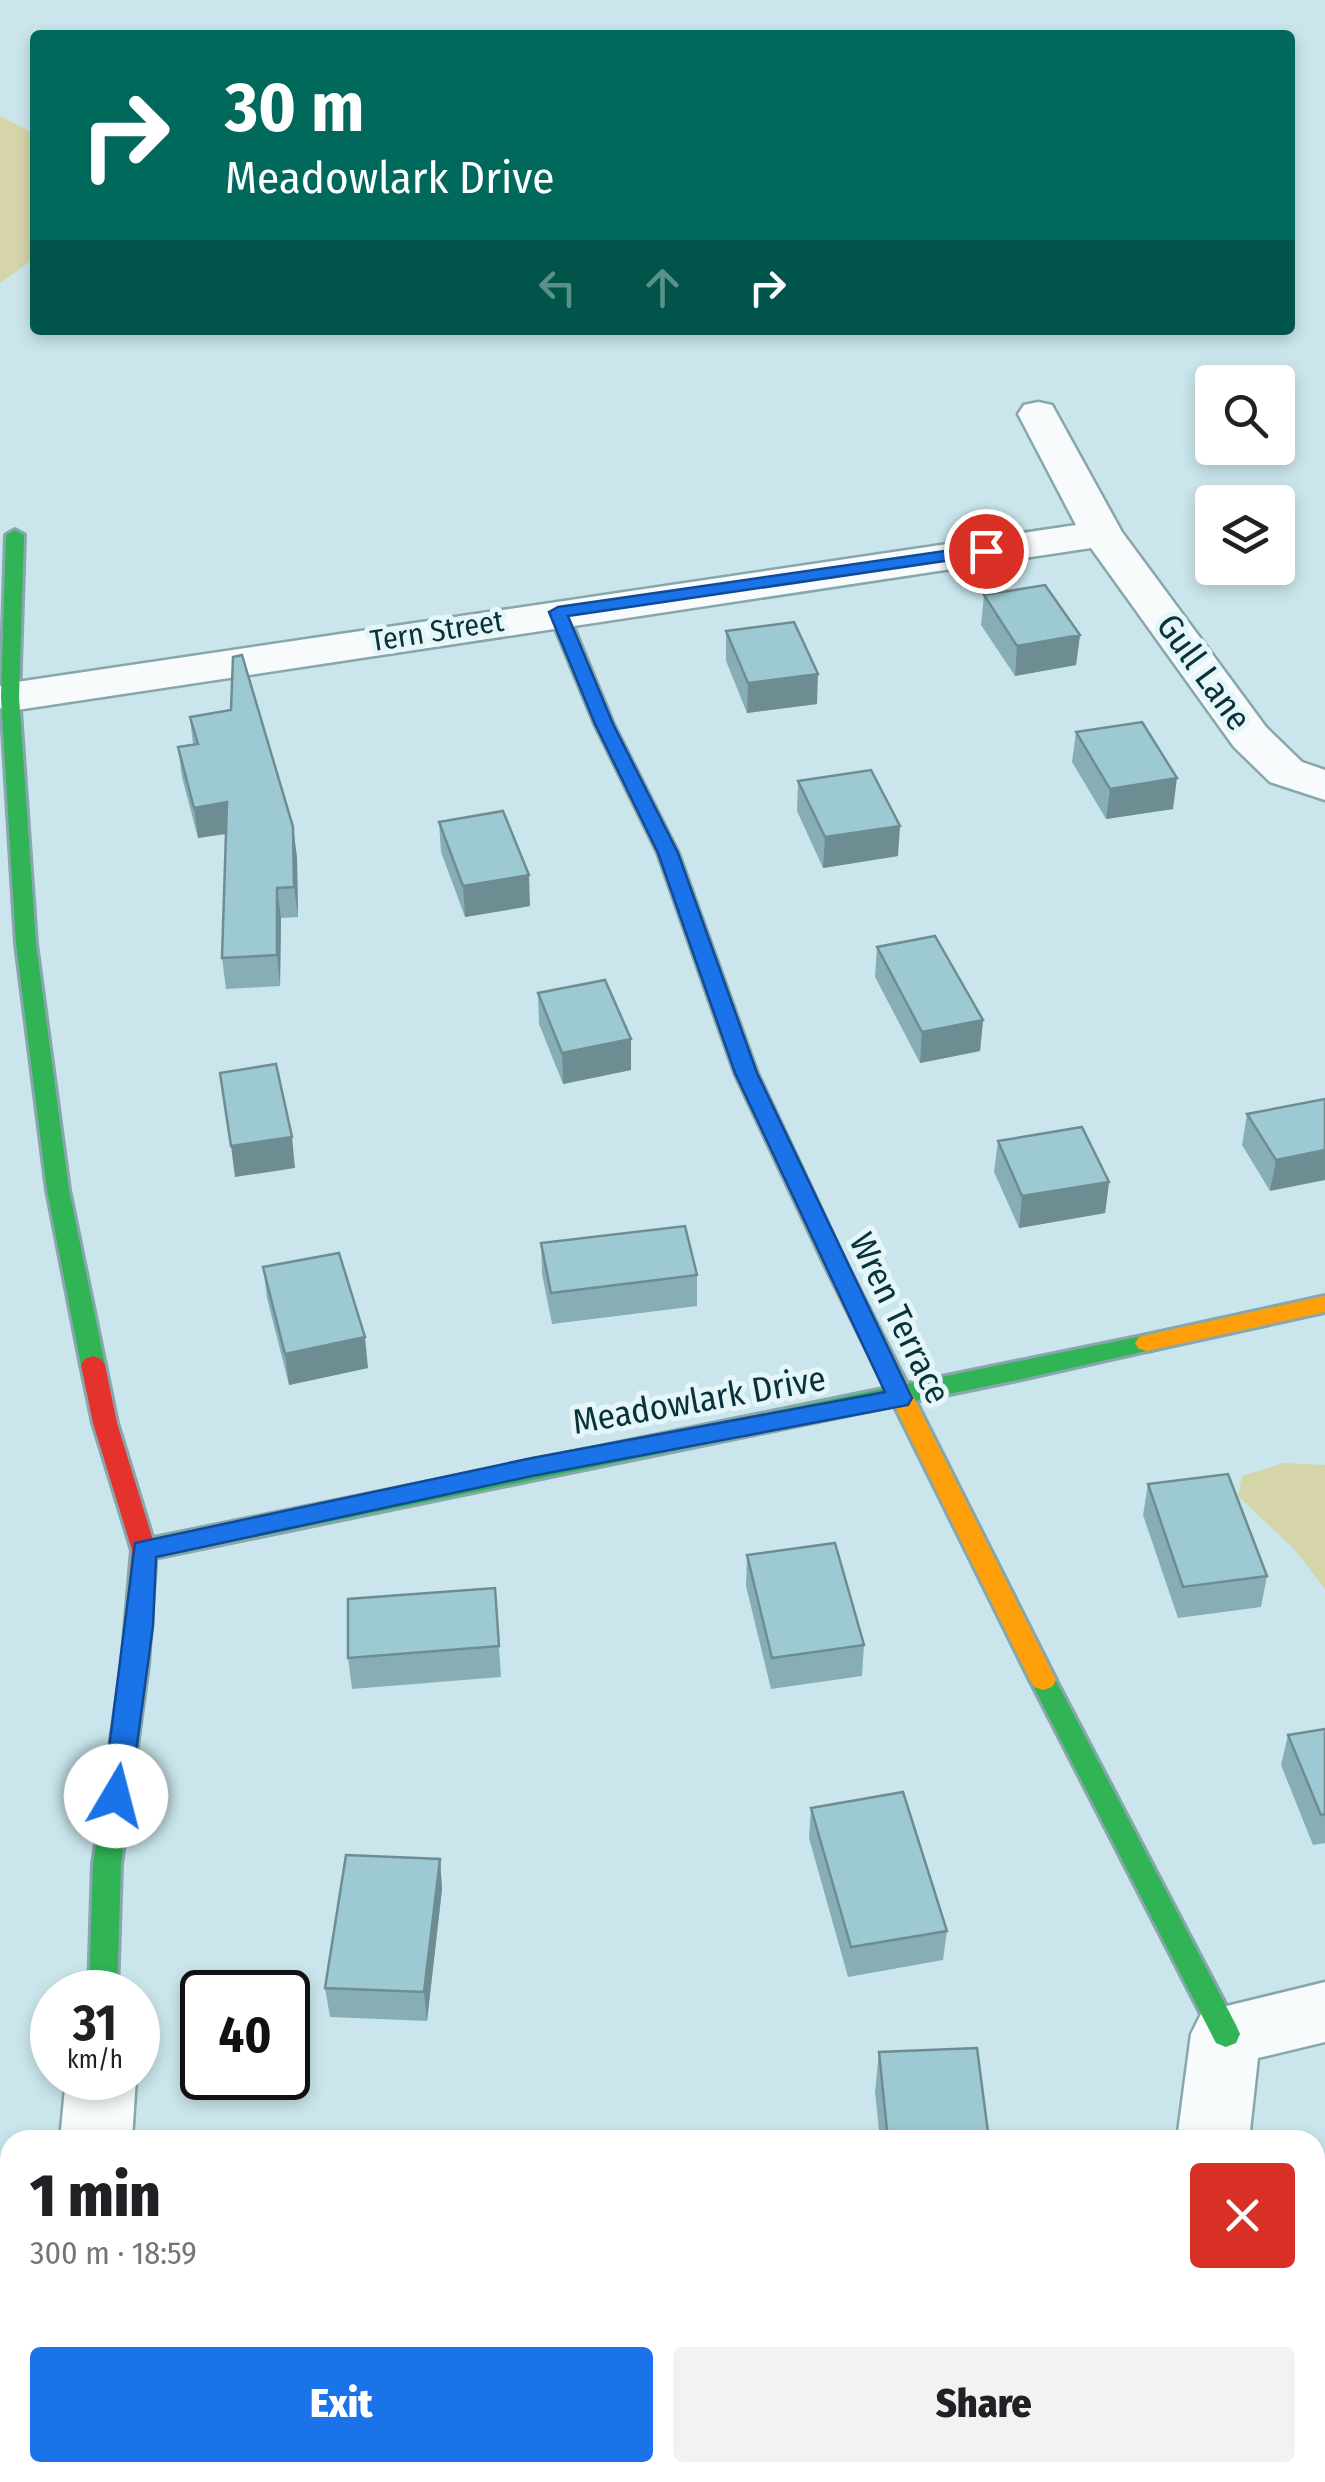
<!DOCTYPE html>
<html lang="en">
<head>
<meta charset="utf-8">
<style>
	body { margin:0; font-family:"Fira Sans Condensed",sans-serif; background:#f2f2f2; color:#202124; height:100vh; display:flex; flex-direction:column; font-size:38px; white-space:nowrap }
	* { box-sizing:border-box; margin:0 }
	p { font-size:32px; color:#757577 }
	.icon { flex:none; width:55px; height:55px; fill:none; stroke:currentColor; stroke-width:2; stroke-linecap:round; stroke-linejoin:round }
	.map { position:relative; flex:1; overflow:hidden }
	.panel { position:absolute; left:0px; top:2130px; width:1325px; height:352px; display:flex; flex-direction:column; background:#fff; border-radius:30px 30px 0 0; box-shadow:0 5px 15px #0003 }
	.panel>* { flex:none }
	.hud { position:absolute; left:30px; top:30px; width:1265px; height:305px; border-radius:10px; box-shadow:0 5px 15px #0003; background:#00695c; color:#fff; overflow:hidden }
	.buttons { position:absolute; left:1195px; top:365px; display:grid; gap:20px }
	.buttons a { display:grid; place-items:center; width:100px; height:100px; border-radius:10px; background:#fff; box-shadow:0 5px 15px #0003; font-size:50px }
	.speed { position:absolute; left:30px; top:1970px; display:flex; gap:20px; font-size:50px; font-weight:700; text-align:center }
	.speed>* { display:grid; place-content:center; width:130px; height:130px; border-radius:50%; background:#fff; box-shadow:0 5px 15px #0003; line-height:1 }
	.speed small { font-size:25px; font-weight:400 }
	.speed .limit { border:5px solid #111; border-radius:15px; background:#fff; color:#111 }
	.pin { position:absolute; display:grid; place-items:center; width:85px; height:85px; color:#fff; margin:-42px; border:5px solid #fff; border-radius:50%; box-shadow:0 2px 10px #0007 }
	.me { position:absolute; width:110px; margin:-55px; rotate:8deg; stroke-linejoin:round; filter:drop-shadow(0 0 8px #0008) }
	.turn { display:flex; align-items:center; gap:35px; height:210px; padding:0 30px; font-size:45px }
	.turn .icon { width:130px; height:130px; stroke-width:2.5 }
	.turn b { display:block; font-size:70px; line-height:85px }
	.lanes { display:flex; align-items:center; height:95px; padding:0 30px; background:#0003; justify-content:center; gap:50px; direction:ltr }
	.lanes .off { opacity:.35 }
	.round { display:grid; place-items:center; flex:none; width:105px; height:105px; border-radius:10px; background:#f2f2f2 }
	.overview { display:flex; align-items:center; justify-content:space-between; height:170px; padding:0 30px }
	h1 { font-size:60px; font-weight:800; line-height:75px }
	.button { display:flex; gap:20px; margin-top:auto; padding:20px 30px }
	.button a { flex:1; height:115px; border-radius:10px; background:#1a73e8; color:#fff; font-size:40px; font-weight:800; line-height:115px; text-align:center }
	.button a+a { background:#f2f2f2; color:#202124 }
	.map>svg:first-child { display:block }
	.green { fill:#d6d4a9 }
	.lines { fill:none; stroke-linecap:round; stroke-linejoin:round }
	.street-casing { stroke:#87a7ad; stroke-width:5 }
	.fast-casing { stroke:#87a7ad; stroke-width:6 }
	.slow-casing { stroke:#87a7ad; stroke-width:6 }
	.jam-casing { stroke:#87a7ad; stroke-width:6 }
	.street { fill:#f7fbfc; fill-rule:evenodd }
	.fast { fill:#30b455; fill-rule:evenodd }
	.slow { fill:#ff9f0a; fill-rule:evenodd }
	.jam { fill:#e5322d; fill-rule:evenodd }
	.wall { fill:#87aeb5 }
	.shaded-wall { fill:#6e8d93 }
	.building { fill:#9dcad2; stroke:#6e8d93; stroke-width:2.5 }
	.route { fill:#1a73e8; stroke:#114b97; stroke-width:2.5 }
	.labels { text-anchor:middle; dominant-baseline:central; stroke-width:10; stroke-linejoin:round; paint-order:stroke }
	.far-street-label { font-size:30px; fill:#083239; stroke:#e5f6f9 }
	.street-label { font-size:35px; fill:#083239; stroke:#e5f6f9 }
</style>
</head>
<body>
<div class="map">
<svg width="1325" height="2482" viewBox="0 0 1325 2482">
	<rect width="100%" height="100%" fill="#cae6ec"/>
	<!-- green -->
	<path class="green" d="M0,116L35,134V258L0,283Z
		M1283,1463L1325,1465V1589L1295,1550L1238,1496L1242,1476Z"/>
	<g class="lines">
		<defs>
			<path id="street" d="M1038,402L1052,405L1122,532L1266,727L1302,762L1325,770V800L1270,782L1234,747L1091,548L10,711L0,708V686L10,683L1076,525L1018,414L1024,405Z
				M1325,1982V2042L1258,2058L1249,2140H1177L1191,2034L1202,2012Z
				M66,2078H136L132,2140H60Z
				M10,2436V2472H53L51,2482H0V2440Z
				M1184,2472H1262V2482H1184Z"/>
			<path id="fast" d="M15,530L24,535L19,697L36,944L69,1190L105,1365L101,1371H85L81,1365L47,1190L16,944L1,697L6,535Z
				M558,607L567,612L613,724L678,853L757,1073L846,1263L843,1269L835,1271L824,1263L735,1073L658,853L595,724L549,612Z
				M1147,1335L1155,1337L1159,1343L1155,1349L1022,1379L144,1560L135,1557L132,1550L135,1543L144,1540Z
				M135,1655L144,1658L148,1665L121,1864L117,1992H89L93,1864L122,1665L126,1658Z
				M1043,1670L1052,1673L1236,2025L1240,2034L1236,2043L1226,2047L1216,2043L1030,1680L1034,1673Z"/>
			<path id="slow" d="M835,1255L846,1263L1056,1680L1052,1687L1043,1690L1034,1687L1030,1680L824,1263Z
				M1325,1296V1312L1147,1351L1139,1349L1135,1343L1139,1337L1147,1335Z"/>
			<path id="jam" d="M93,1356L101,1359L105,1365L117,1423L156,1550L148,1665L144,1672L135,1675L126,1672L122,1665L132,1550L93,1423L81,1365L85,1359Z"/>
		</defs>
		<!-- street casing -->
		<use href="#street" class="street-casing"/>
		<!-- fast casing -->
		<use href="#fast" class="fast-casing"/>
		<!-- slow casing -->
		<use href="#slow" class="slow-casing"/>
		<!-- jam casing -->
		<use href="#jam" class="jam-casing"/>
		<!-- street -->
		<use href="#street" class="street"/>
		<!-- fast -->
		<use href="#fast" class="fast"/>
		<!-- slow -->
		<use href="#slow" class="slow"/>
		<!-- jam -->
		<use href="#jam" class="jam"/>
	</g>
	<!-- wall -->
	<path class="wall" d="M984,595L1080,635L1076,665L1015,676L981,625Z
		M726,631L817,704L747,713L726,661Z
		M190,717L293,827L297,858L298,917L281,918L280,986L226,989L222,958L226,834L198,838L182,777L178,747L193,745Z
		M1076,732L1173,809L1106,819L1072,762Z
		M798,781L898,856L823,868L797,811Z
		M439,822L530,906L465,917L441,852Z
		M877,947L983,1020L980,1051L920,1063L875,977Z
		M538,993L631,1039V1070L563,1084L539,1024Z
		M1325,1099L1270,1191L1242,1145L1247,1114Z
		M998,1141L1109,1182L1105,1213L1019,1228L994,1172Z
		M541,1243L697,1275V1306L552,1324L542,1274Z
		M263,1267L368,1368L289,1385L267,1298Z
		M1148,1484L1267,1576L1261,1607L1178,1618L1143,1515Z
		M747,1555L864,1645L862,1676L771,1689L746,1586Z
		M495,1588L501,1677L352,1689L348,1658Z
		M1325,1729V1843L1313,1845L1281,1765L1288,1735Z
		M811,1808L947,1931L943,1960L848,1977L809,1838Z
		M440,1859L442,1889L427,2021L330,2017L325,1988Z
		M879,2052L989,2140H880L875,2092Z"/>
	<!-- shaded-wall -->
	<path class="shaded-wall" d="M1080,635L1076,665L1015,676L1017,646Z
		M818,674L817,704L747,713L748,683Z
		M1177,778L1173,809L1106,819L1110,789Z
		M227,802L231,833L198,838L194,808Z
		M900,826L898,856L823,868L825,837Z
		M293,827L297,858L298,917L294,887Z
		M529,875L530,906L465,917L463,886Z
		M277,888L281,918L280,986L277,955Z
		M983,1020L980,1051L920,1063L922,1032Z
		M631,1039V1070L563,1084L562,1053Z
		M292,1137L295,1168L235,1177L231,1146Z
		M1325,1150V1180L1270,1191L1276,1160Z
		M1109,1182L1105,1213L1019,1228L1022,1196Z
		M365,1337L368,1368L289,1385L285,1354Z
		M440,1859L442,1889L427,2021L424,1992Z"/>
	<!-- building -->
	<path class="building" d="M1045,585L1080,635L1017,646L984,595Z
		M794,622L818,674L748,683L726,631Z
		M242,655L293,827L294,887L277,888V955L222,958L227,802L194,808L178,747L198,744L190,717L231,710L233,657Z
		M1142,722L1177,778L1110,789L1076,732Z
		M871,770L900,826L825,837L798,781Z
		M503,811L529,875L463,886L439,822Z
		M935,936L983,1020L922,1032L877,947Z
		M605,980L631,1039L562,1053L538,993Z
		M276,1064L292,1137L231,1146L220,1073Z
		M1325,1099V1150L1276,1160L1247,1114Z
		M1082,1127L1109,1182L1022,1196L998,1141Z
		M685,1226L697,1275L551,1293L541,1243Z
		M339,1253L365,1337L285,1354L263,1267Z
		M1228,1474L1267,1576L1183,1587L1148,1484Z
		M835,1543L864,1645L772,1658L747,1555Z
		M495,1588L499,1646L348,1658V1599Z
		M1325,1729V1814L1321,1815L1288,1735Z
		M903,1792L947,1931L851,1947L811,1808Z
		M346,1855L440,1859L424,1992L325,1988Z
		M977,2048L989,2140H888L879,2052Z
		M422,2134L421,2140H308V2135Z"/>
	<!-- route -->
	<path class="route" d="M986,545L995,551L992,554L568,616L613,724L678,853L757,1073L912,1398L908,1405L532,1476L156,1557L153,1626L130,1796L126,1804H107L103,1796L135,1543L532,1458L885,1392L735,1073L658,853L595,724L549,612L558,607Z"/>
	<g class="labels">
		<!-- far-street labels -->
		<g class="far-street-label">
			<text transform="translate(437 631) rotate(-9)">Tern Street</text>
		</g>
		<!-- street labels -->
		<g class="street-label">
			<text transform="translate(1204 672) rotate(54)">Gull Lane</text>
			<text transform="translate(900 1318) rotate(64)">Wren Terrace</text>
			<text transform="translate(699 1400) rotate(-10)">Meadowlark Drive</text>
		</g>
	</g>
</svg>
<div class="buttons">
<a><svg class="icon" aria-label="search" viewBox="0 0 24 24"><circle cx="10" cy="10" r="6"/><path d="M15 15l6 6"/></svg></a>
<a><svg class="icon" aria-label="layers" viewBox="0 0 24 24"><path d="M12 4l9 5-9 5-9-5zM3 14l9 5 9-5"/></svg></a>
</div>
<div class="speed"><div>31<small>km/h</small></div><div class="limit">40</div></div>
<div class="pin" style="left:986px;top:551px;background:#d93025"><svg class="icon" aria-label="arrive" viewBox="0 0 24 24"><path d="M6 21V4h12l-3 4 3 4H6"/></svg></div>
<svg class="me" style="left:116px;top:1796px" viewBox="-20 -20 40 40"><circle r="19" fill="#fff"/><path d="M0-13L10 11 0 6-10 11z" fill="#1a73e8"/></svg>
<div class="hud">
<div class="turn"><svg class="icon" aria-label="right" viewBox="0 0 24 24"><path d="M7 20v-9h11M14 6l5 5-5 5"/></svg><div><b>30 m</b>Meadowlark Drive</div></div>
<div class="lanes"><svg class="icon off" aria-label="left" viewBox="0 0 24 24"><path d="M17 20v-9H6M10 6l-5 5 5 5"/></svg><svg class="icon off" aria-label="ahead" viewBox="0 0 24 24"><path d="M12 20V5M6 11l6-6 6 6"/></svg><svg class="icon" aria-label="right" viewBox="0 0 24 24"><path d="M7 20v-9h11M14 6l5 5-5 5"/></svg></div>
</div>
<section class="panel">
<div class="overview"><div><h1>1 min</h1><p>300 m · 18:59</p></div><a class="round" style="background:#d93025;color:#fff"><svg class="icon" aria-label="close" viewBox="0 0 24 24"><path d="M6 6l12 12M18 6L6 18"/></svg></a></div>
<div class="button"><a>Exit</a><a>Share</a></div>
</section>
</div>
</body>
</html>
